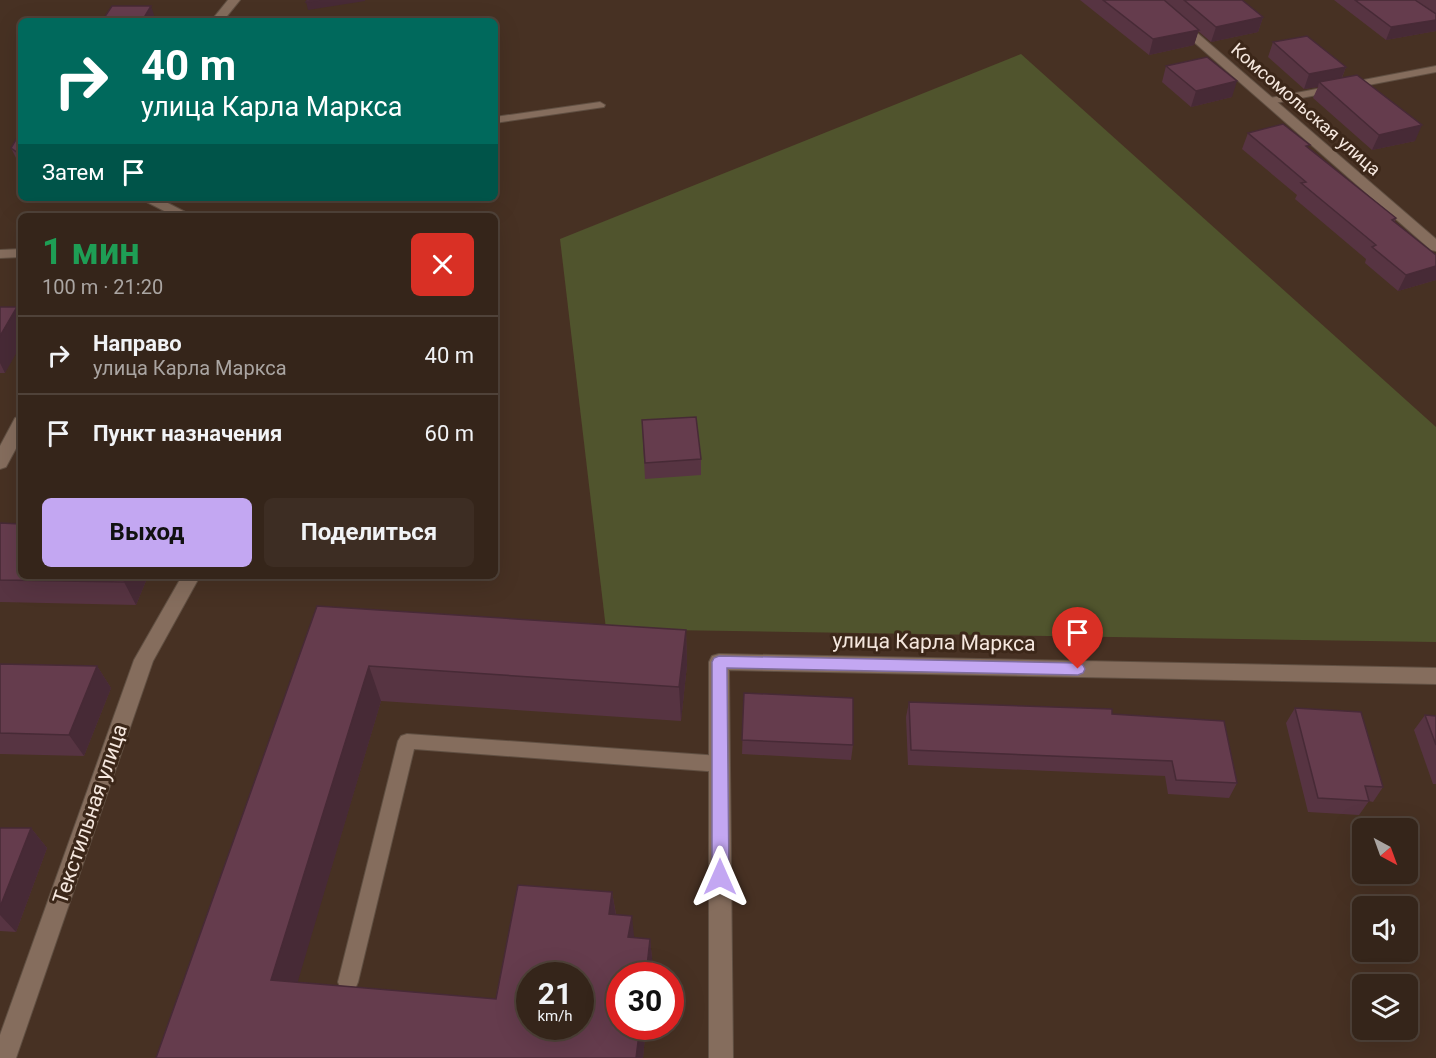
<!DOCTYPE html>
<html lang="ru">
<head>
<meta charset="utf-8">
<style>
	body { margin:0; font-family:Roboto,sans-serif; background:#3d2d23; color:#f1f3f6; height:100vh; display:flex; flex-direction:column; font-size:22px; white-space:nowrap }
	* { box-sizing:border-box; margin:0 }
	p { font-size:20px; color:#aaa5a2 }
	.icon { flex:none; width:33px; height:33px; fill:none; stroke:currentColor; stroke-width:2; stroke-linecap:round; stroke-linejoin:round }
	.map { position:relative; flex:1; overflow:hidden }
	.panel { position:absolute; left:18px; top:213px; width:480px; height:366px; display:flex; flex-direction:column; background:#35251a; border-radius:9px; box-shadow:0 6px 24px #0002,0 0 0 2px #4f4239 }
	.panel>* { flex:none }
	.hud { position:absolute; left:18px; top:18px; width:480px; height:183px; border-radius:9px; box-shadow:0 6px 24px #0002,0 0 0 2px #4f4239; background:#00695c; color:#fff; overflow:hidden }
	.needle { width:39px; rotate:139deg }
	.tools { position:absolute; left:1352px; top:818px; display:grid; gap:12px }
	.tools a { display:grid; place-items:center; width:66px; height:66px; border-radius:9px; background:#35251a; box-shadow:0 6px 24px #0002,0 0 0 2px #4f4239; font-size:30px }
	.speed { position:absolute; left:516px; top:962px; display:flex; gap:12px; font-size:30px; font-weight:700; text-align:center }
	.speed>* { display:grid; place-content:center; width:78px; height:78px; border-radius:50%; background:#35251a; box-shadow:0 6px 24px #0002,0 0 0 2px #4f4239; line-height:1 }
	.speed small { font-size:15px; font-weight:400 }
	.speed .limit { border:9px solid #d22; background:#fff; color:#111 }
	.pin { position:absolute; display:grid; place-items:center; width:51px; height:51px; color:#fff; margin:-62px -26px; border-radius:50% 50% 50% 0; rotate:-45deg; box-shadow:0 0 6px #0007 }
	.pin .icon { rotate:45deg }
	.me { position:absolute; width:66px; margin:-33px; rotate:0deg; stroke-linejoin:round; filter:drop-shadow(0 0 4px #0008) }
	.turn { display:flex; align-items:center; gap:21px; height:126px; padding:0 24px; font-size:27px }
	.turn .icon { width:78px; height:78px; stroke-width:2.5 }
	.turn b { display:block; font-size:42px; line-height:51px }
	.then { display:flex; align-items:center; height:57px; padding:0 24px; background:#0003; gap:12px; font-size:22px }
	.round { display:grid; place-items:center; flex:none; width:63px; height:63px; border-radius:9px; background:#3d2d23 }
	.summary { display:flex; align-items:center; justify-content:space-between; height:102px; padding:0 24px }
	h1 { font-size:36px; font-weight:700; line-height:45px; color:#1e9e55 }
	.button { display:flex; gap:12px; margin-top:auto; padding:12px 24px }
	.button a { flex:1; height:69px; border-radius:9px; background:#c3a7f2; color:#111; font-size:24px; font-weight:700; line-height:69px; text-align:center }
	.button a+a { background:#3d2d23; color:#f1f3f6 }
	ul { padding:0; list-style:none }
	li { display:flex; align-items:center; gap:18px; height:78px; padding:0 24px; border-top:2px solid #4f4239 }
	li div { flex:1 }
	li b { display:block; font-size:22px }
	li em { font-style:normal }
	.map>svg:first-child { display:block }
	.green { fill:#50542d }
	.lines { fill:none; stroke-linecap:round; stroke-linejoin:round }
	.service-casing { stroke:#604f42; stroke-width:2 }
	.minor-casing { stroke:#604f42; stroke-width:2 }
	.service { fill:#856d5d; fill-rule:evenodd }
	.minor { fill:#856d5d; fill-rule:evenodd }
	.wall { fill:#573442 }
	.shaded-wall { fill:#472a36 }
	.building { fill:#653c4d; stroke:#472a36; stroke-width:1.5; fill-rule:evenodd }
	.route { fill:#c3a7f2; stroke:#7f6d9d; stroke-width:1.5 }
	.labels { text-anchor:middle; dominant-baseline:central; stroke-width:6; stroke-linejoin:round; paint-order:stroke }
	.far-street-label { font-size:18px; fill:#f5e7de; stroke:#3c2719 }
	.street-label { font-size:21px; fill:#f5e7de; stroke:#3c2719 }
</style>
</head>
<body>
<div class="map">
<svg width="1436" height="1058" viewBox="0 0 1436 1058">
	<rect width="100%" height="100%" fill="#473123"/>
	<!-- green -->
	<path class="green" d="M1021,54L1436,427V642L606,629L560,239Z"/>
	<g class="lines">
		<defs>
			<path id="service" d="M1436,66V72L1270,104L1265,101L1270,98Z
				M600,102L605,105L604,107L495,123V117Z
				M21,249V257L0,258V250Z
				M407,734L720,756L726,759L729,764L726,769L720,772L414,749L358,982L355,989L348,992L341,989L338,982L398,741L401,736Z"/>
			<path id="minor" d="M228,0H240L223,21H211Z
				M1146,0H1159L1436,239V251L1431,250Z
				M139,198H158L193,216H174Z
				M21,416V439L6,467L0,469V446L15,418Z
				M182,576H200L153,661L16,1058H0V1035L134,660Z
				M719,654L1436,668V684L729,670L733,1058H709V662L712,656Z"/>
		</defs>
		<!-- service casing -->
		<use href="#service" class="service-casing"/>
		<!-- minor casing -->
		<use href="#minor" class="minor-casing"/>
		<!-- service -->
		<use href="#service" class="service"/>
		<!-- minor -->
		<use href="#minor" class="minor"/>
	</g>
	<!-- wall -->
	<path class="wall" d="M1080,0H1242L1263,17L1258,32L1211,42L1198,31L1194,45L1149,55Z
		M1334,0H1436V31L1386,40Z
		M1273,42L1346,67L1342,78L1415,141L1372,150L1313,98L1318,87L1304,89L1268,57Z
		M1166,66L1232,97L1191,107L1162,82Z
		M21,131V166L19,164L11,148Z
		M1248,133L1309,148L1396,218L1395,222L1436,255V280L1398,291L1365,263L1366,259L1295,199L1297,195L1242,149Z
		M0,307L5,373H0Z
		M642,420L701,459V475L645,479Z
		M0,523L148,576L136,605L0,602Z
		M317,606L686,630L687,665L681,721L381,701L297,982L496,999L612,892L616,914L634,938L650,939L653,968L652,975H620L646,1026L643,1058H156Z
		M0,664L97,666L111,688L84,756L0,754Z
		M744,693L853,745L851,760L742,754Z
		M909,702L1112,714L1237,783L1229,798L1168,794L1165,776L908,765L906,717Z
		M1295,708L1383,787L1373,802L1369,801L1359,815L1308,812L1286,723Z
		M1425,715L1436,716V784H1433L1414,730Z
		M0,828H31L47,848L16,932L0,931Z"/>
	<!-- shaded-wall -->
	<path class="shaded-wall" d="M321,0H365V1L308,10L306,2Z
		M151,6L156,21H142Z
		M1263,17L1258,32L1211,42L1216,27Z
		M1436,20V31L1386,40L1391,27Z
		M1199,30L1194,45L1149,55L1153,39Z
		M1346,67L1340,82H1319L1318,87L1304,89L1309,74Z
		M1237,81L1232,97L1191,107L1196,91Z
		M1422,125L1415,141L1372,150L1379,135Z
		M1436,266V280L1398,291L1406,275Z
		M17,307L21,315V345L5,373L0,363V336Z
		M127,576H148L136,605L124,582Z
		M686,630L687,665L681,721L679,687Z
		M97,666L111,688L84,756L69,735Z
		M369,666L381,701L290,1008L271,980Z
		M31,828L47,848L16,932L0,915V907Z
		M612,892L617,922L609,914Z
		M632,916L635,946L628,937Z
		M650,939L653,968L652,975H646Z
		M640,1026H646L643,1058H636Z"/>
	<!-- building -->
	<path class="building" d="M307,0H321L306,2Z
		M1103,0H1164L1199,30L1153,39Z
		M1184,0H1242L1263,17L1216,27Z
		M1355,0H1415L1436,14V20L1391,27Z
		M112,6H151L142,21H102Z
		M1307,36L1346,67L1309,74L1273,42Z
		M1207,57L1237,81L1196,91L1166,66Z
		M1357,75L1422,125L1379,135L1319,82Z
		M1283,124L1310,145L1306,146L1396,218L1392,220L1436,255V266L1406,275L1372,247L1376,245L1301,183L1306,182L1248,133Z
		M21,131V155L11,148Z
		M0,307H17L0,336Z
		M696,417L701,459L645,463L642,420Z
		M0,523L21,524V576H127L124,582L0,580Z
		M317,606L686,630L679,687L369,666L271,980L496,999L518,885L612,892L609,914L632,916L628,937L650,939L646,975H620V1026H640L636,1058H156ZM530,975H580V1026H530Z
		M0,664L97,666L69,735L0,733Z
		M744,693L853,698V745L742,740Z
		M909,702L1112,709V714L1224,721L1237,783L1176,780L1172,761L911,750Z
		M1295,708L1361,712L1383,787L1365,786L1369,801L1318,798Z
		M1425,715L1436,716V745Z
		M0,828H31L0,907Z"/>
	<!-- route -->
	<path class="route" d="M719,656L1078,663L1083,665L1085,669L1083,673L1078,675L727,668L729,877L726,882L720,885L714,882L712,877V662L714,658Z"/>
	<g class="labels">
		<!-- far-street labels -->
		<g class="far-street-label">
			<text transform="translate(1306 109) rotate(41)">Комсомольская улица</text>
		</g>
		<!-- street labels -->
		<g class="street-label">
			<text transform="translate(934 642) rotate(1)">улица Карла Маркса</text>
			<text transform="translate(90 814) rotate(-71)">Текстильная улица</text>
		</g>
	</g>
</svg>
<div class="tools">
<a><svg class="needle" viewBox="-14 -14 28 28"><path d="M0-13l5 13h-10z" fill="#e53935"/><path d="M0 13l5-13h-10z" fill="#aaa5a2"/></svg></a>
<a><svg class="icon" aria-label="sound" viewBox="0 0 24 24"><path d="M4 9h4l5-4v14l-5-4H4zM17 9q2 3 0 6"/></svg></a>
<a><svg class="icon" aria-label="layers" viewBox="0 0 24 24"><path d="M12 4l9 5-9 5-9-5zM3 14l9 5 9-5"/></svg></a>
</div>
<div class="speed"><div>21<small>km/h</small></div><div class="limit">30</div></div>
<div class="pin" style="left:1078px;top:669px;background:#d93025"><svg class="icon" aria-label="arrive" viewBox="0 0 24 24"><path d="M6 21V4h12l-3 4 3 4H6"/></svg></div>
<svg class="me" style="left:720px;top:877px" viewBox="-20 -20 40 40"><path d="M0-17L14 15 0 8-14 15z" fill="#c3a7f2" stroke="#fff" stroke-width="4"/></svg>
<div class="hud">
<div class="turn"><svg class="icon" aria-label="right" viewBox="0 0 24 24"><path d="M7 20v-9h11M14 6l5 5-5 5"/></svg><div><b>40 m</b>улица Карла Маркса</div></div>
<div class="then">Затем<svg class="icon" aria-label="arrive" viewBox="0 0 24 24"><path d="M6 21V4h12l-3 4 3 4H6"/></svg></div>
</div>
<section class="panel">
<div class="summary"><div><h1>1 мин</h1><p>100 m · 21:20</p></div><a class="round" style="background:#d93025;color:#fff"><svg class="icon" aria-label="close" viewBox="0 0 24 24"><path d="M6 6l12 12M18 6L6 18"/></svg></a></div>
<ul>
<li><svg class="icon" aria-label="right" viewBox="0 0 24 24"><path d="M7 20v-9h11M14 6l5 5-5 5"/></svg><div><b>Направо</b><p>улица Карла Маркса</p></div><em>40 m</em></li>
<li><svg class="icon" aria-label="arrive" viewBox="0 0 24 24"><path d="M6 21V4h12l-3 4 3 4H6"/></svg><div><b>Пункт назначения</b></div><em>60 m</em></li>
</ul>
<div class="button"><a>Выход</a><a>Поделиться</a></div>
</section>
</div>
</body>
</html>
